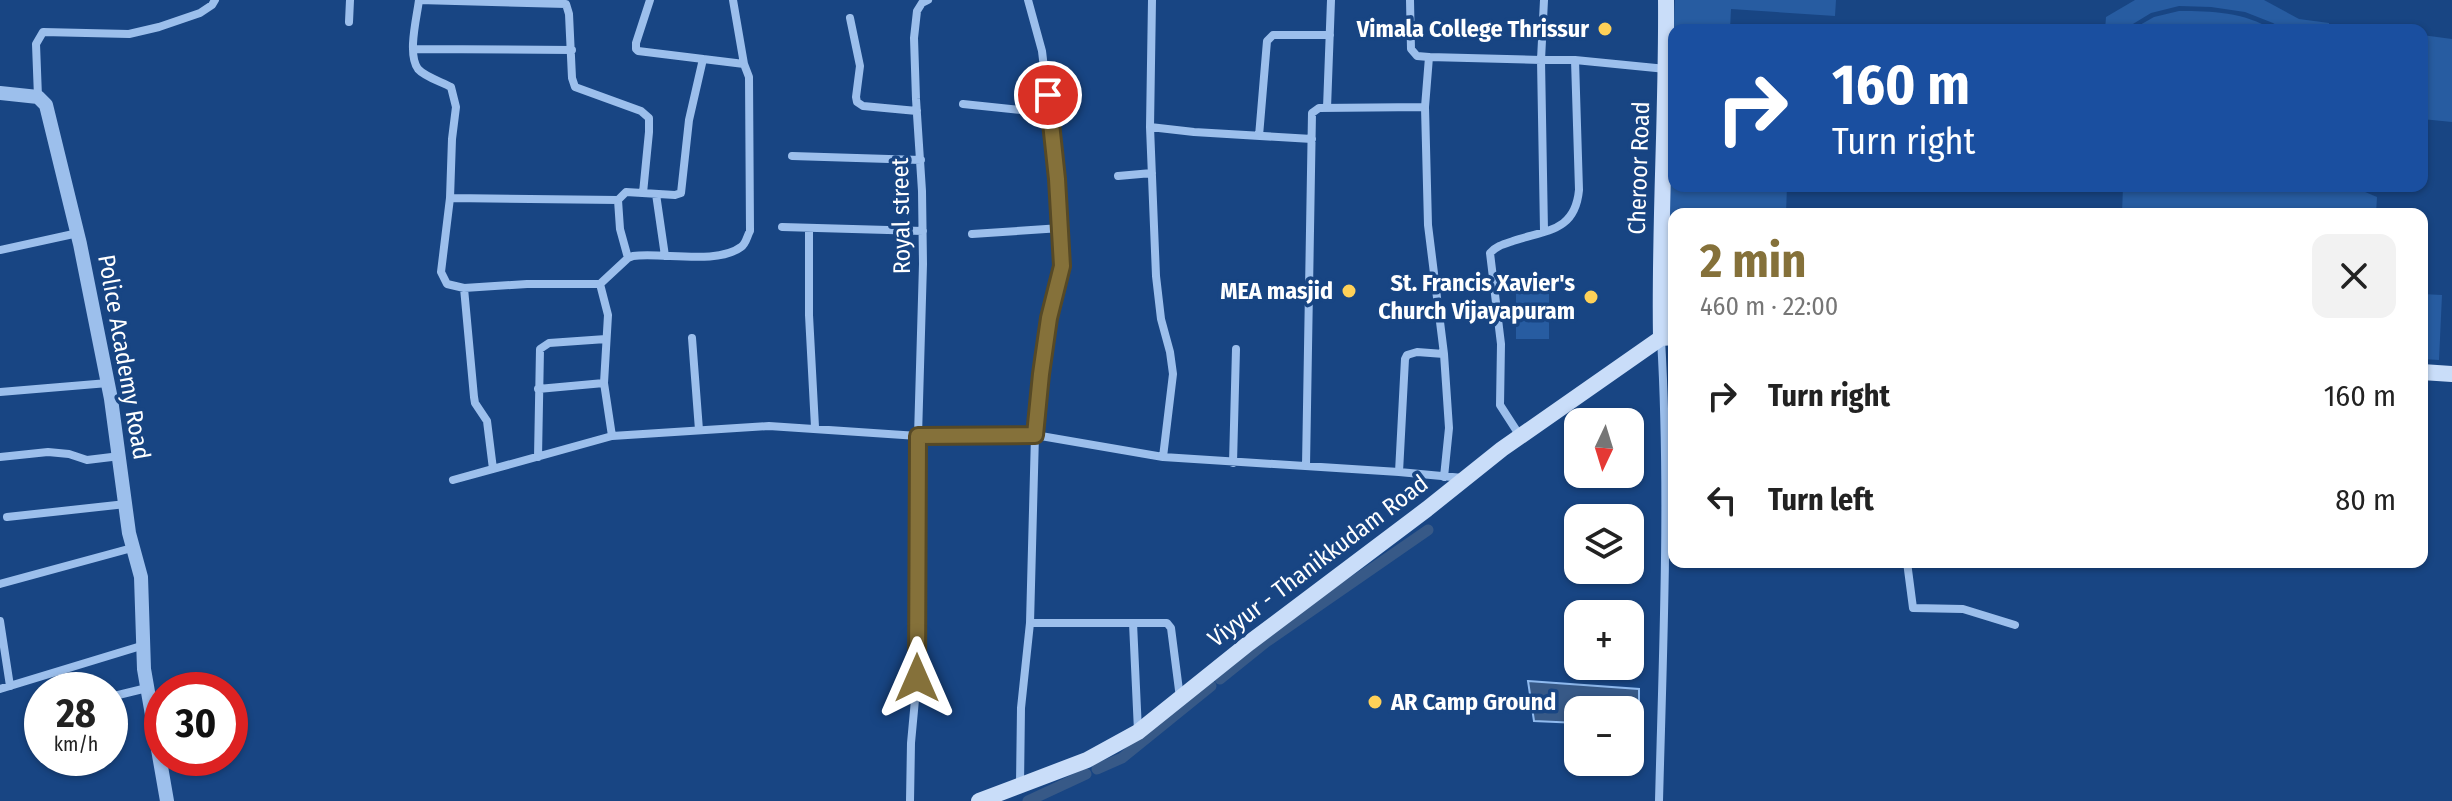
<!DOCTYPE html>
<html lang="en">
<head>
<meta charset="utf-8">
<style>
	body { margin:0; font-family:"Fira Sans Condensed",sans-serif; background:#f2f2f2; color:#222; height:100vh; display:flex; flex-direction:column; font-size:30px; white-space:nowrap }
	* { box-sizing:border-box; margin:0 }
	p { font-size:26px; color:#767676 }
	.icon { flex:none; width:44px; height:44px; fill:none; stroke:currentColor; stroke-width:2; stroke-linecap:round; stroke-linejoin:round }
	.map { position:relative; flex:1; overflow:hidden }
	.side { position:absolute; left:1668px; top:208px; width:760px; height:360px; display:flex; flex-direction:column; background:#fff; border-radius:16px; box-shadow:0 2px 6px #0004 }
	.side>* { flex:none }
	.banner { position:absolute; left:1668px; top:24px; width:760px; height:168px; border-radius:16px; box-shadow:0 2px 6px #0004; background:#1a4fa0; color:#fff; overflow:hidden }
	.needle { width:52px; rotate:184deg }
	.tools { position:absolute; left:1564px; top:408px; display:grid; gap:16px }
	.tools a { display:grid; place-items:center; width:80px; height:80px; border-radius:16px; background:#fff; box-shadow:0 2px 6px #0004; font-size:40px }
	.speed { position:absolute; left:24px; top:672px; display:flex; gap:16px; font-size:40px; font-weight:700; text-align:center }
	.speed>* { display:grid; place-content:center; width:104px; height:104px; border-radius:50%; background:#fff; box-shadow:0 2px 6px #0004; line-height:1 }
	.speed small { font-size:20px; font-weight:400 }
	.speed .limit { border:12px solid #d22; background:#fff; color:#111 }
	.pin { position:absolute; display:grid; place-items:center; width:68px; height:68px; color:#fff; margin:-34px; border:4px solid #fff; border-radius:50%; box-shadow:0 2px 8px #0007 }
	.me { position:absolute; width:88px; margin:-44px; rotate:0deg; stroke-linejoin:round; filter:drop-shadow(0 0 6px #0008) }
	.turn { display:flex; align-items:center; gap:28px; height:168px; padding:0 32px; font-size:36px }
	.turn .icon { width:104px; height:104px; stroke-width:2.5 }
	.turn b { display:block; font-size:56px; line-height:68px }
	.round { display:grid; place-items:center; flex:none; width:84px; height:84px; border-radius:16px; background:#f2f2f2 }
	.headline { display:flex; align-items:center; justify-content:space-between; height:136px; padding:0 32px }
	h1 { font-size:48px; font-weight:700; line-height:60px; color:#85713a }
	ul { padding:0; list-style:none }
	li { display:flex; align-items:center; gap:24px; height:104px; padding:0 32px }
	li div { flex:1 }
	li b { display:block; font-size:30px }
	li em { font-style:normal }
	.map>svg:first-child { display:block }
	.green { fill:#275ca1 }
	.water { fill:#375987; stroke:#8fbaef; stroke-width:2 }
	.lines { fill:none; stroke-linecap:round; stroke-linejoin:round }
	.canal { stroke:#375987; stroke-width:11 }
	.minor { stroke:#9cbfec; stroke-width:8 }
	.tertiary { stroke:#9cbfec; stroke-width:14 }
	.secondary { stroke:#c9ddf9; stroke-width:16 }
	.route-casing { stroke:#564926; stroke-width:20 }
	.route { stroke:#85713a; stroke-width:14 }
	.poi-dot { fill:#ffd158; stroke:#184583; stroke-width:3 }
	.labels { text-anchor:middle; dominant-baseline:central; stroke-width:7; stroke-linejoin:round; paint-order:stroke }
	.poi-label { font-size:24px; font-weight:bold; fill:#fff; stroke:#184583; text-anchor:end }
	.street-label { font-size:24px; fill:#fff; stroke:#184583 }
</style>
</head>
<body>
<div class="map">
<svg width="2452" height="801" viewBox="0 0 2452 801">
	<rect width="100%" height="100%" fill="#184583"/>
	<!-- green -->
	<path class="green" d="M1675,0H1836L1835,16L1731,9L1730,30H1674V114H1671Z
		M2135,0H2264L2299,19L2329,23V30H2283L2273,23L2245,12L2211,7L2179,6L2151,13L2123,30H2105L2106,17Z
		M2179,11C2212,11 2244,12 2273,30H2131L2154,17Z
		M2422,35L2452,39V122L2422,119Z
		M1670,153L1674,154V186H1787L1786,214H1674V307L1666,296Z
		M2123,186H2351L2377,197L2376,214H2122Z
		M1516,278H1549V339H1516Z
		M2422,294L2442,295L2439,360L2422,359Z"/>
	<!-- water -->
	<path class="water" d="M1528,681L1639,689V725H1630V710H1578V723L1534,721Z"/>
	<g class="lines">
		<!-- canal -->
		<path class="canal" d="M1220,679L1266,642L1428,530
			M1097,769L1122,758L1211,686
			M1028,801L1086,774"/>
		<!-- minor -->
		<path class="minor" d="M650,0L636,43V49L638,51L744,64
			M1152,0L1150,127L1156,276L1161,319L1170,352L1173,374L1163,457
			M1410,0L1411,49L1417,56L1429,57
			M850,18L860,66L856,97L857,102L863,106L917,111
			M349,22L350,0
			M413,49L572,50
			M38,97L36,44L43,32L129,34L159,27L200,13L212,5L215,0
			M963,104L1050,113
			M1425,107L1429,57L1541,60L1544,0
			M1327,108L1331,0
			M1150,127L1194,132L1312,139
			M1259,136L1267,41L1273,35H1330
			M792,156L921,160
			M1118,176L1152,173
			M656,194L665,256
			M450,198L618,200
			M782,227L923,231
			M809,229V315L815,427
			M1544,231L1541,60H1575L1666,69
			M972,234L1061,228
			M0,250L78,233
			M628,258L620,229L618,200L626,192L675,195L681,193L689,120L703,59
			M600,284L628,258L633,256C661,252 718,265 741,247C746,244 747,236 750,231L749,77L744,64L733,0
			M464,288L474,397L475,403L487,421L493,469
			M692,338L699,430
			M538,389L604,383
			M0,392L108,383
			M612,436L604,383L608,315L600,284H527L464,288L447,284L441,272L450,198L452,139L456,107L451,87C442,82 425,77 418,69C407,54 417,17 419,0L566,4L569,14L572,78L575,87L641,111L649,118V132L643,193
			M1520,436L1500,405L1501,344L1490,253C1496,246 1504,244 1513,241C1546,230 1575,232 1579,190L1575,60
			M0,457L48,452L69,454L87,460L120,456
			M538,457L540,349L549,343L606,339
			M1233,463L1236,349
			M1306,466L1312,113L1319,108L1425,107L1428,225L1444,354L1449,428L1444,477
			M1399,472L1405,359L1407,355L1417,352L1444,354
			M453,480L612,436L769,426L918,436L1035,435L1163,457L1399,472L1463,478
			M7,517L126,504
			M1907,562L1913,608L1963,609L2015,625
			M0,584L132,548
			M0,621L10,686
			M1030,623H1167L1171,628L1180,698
			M1133,623L1138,731
			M0,689L141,646
			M110,697L147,688
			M1020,784L1021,708L1030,623L1035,435L1049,318L1062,266L1057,179L1042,51L1028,0
			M910,801L911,743L917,678L918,436L923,264L922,191L916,99L914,38L917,11L922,3L928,0
			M1659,801C1663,647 1670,493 1661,339"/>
		<!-- tertiary -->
		<path class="tertiary" d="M0,93L38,97L46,105L80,244L111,399L129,533L141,577L144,669L167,801"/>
		<!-- secondary -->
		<path class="secondary" d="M1661,338C1659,226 1667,113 1666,0
			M2422,372L2452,374
			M979,801L1087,760L1138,732L1249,643L1427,509L1502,449L1661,338L1674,337"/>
	</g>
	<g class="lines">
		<defs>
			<path id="route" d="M917,678L918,436L1035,435L1041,374L1049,318L1062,266L1057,179L1048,95"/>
		</defs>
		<!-- route casing -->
		<use href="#route" class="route-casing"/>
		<!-- route -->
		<use href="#route" class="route"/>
	</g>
	<!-- markers -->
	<g class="poi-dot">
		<circle cx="1605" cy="29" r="8"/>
		<circle cx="1349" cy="291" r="8"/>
		<circle cx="1591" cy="297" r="8"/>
		<circle cx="1375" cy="702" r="8"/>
	</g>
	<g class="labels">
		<!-- poi labels -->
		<g class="poi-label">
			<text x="1589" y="29">Vimala College Thrissur</text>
			<text x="1575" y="283">St. Francis Xavier's<tspan x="1575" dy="28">Church Vijayapuram</tspan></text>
			<text x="1333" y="291">MEA masjid</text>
			<text x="1391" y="702" text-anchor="start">AR Camp Ground</text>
		</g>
		<!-- street labels -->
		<g class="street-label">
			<text transform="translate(1639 168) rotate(-88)">Cheroor Road</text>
			<text transform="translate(901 216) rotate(-91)">Royal street</text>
			<text transform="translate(124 357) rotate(80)">Police Academy Road</text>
			<text transform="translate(1318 561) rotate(-37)">Viyyur - Thanikkudam Road</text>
		</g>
	</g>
</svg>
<div class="tools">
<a><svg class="needle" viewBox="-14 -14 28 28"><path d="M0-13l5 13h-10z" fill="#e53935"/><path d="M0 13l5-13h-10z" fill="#767676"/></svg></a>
<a><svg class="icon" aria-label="layers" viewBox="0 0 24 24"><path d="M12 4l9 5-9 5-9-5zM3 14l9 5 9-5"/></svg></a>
<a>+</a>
<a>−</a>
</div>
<div class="speed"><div>28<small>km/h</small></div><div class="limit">30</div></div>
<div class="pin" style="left:1048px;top:95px;background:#d93025"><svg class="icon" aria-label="arrive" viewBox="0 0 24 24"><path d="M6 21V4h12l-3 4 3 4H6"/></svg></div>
<svg class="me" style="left:917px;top:678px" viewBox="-20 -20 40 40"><path d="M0-17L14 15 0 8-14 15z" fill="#85713a" stroke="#fff" stroke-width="4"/></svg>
<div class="banner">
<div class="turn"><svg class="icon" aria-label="right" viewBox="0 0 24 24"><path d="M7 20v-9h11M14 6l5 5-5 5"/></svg><div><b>160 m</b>Turn right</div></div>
</div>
<section class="side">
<div class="headline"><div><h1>2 min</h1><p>460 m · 22:00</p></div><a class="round"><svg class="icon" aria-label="close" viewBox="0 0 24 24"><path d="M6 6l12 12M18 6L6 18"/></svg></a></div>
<ul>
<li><svg class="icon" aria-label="right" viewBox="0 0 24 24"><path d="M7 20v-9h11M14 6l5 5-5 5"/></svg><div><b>Turn right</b></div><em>160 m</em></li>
<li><svg class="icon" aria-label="left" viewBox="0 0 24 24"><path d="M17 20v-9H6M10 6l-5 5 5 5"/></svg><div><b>Turn left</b></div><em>80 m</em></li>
</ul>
</section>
</div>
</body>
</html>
